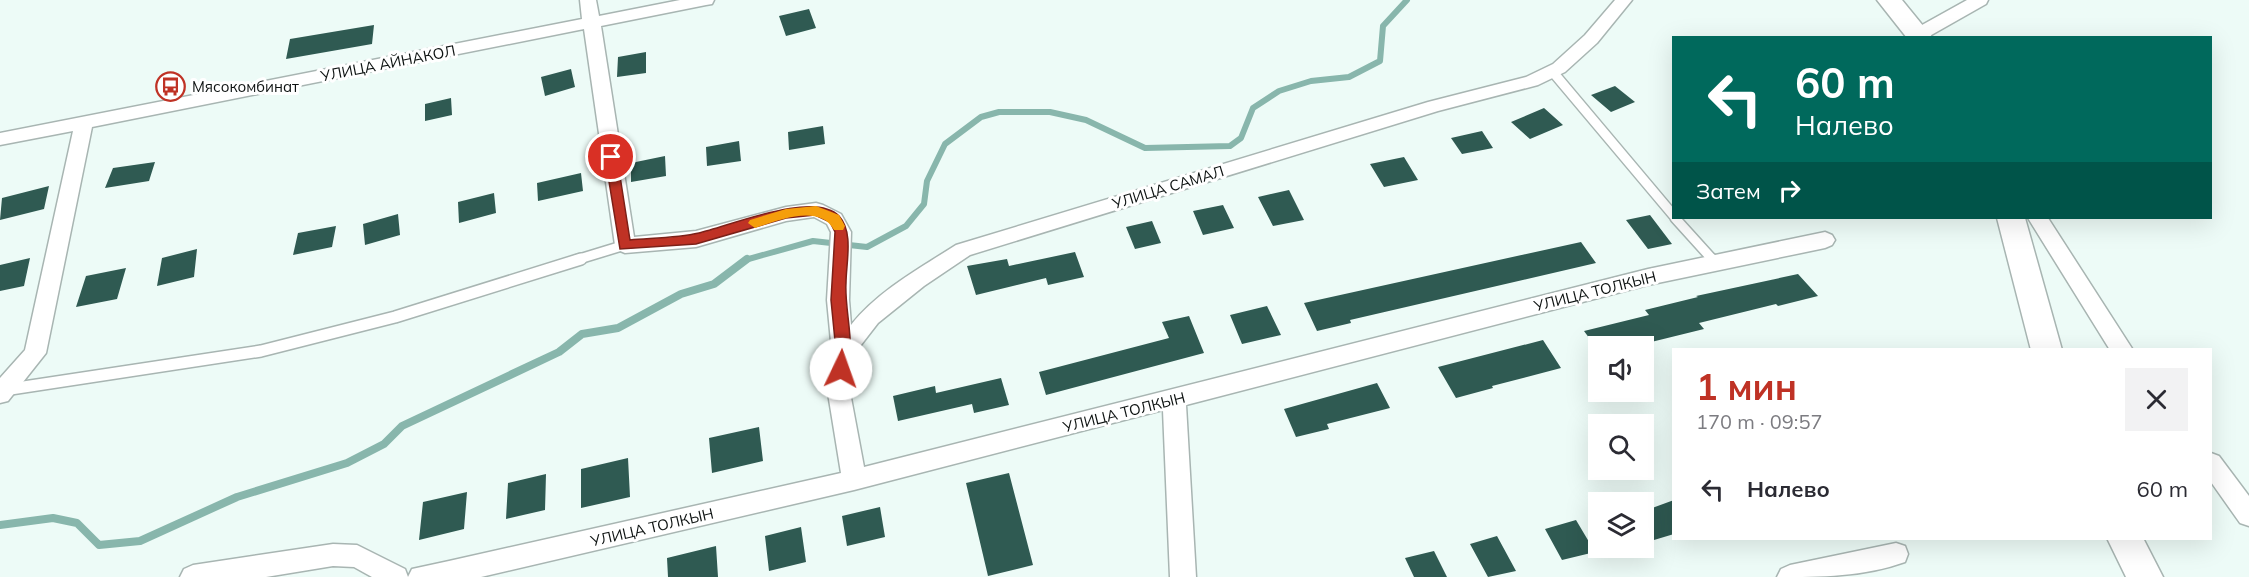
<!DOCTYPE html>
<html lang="ru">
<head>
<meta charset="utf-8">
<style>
	body { margin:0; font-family:Mulish,sans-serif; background:#f2f2f3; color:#2b2b33; height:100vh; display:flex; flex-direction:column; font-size:22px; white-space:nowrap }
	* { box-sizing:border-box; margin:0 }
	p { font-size:20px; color:#7c7c81 }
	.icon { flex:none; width:33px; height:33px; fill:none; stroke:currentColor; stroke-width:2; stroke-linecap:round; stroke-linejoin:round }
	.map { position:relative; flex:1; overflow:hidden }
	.details { position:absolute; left:1672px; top:348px; width:540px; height:192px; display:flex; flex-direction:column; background:#fff; border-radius:0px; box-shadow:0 6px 24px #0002 }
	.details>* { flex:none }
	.hud { position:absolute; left:1672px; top:36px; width:540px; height:183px; border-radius:0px; box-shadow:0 6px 24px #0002; background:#00695c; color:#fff; overflow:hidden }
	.buttons { position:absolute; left:1588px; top:336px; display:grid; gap:12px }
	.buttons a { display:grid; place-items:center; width:66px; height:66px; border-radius:0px; background:#fff; box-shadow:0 6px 24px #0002; font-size:30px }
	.pin { position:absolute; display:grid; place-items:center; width:51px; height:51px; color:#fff; margin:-26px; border:3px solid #fff; border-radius:50%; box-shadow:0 2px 6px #0007 }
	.me { position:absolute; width:66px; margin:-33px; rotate:3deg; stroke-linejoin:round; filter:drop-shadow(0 0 4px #0008) }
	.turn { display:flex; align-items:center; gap:21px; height:126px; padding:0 24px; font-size:27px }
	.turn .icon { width:78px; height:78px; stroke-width:2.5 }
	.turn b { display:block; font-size:42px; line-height:51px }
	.then { display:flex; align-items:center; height:57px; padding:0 24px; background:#0003; gap:12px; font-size:22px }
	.round { display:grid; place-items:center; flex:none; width:63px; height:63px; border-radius:0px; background:#f2f2f3 }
	.overview { display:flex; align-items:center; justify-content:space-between; height:102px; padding:0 24px }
	h1 { font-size:36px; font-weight:700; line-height:45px; color:#bf3225 }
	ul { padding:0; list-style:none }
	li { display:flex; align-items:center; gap:18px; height:78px; padding:0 24px }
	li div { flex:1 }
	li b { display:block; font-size:22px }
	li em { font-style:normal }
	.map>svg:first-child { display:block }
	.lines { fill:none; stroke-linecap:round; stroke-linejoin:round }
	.stream-far1 { stroke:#88b6ac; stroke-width:6 }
	.stream { stroke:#88b6ac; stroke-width:8 }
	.building { fill:#2f5a52 }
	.lane-far1-casing { stroke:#a8b5b2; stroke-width:12 }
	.lane-casing { stroke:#a8b5b2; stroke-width:14 }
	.street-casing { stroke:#a8b5b2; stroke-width:3 }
	.secondary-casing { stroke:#a8b5b2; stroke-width:3 }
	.lane-far1 { stroke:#fff; stroke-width:9 }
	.lane { stroke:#fff; stroke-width:11 }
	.street { fill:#fff; fill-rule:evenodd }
	.secondary { fill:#fff; fill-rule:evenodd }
	.route { fill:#bf3225; stroke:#7c2018; stroke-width:1.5 }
	.slow { fill:#f59e0b }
	.labels { text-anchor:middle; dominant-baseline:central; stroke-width:6; stroke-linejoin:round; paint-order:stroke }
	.street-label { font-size:15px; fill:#0d1211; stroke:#fff }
	.poi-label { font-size:15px; fill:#0d1211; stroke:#fff; text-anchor:start }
</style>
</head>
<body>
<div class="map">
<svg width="2249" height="577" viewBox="0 0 2249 577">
	<rect width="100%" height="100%" fill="#edfbf7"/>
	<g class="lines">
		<!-- stream-far1 -->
		<path class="stream-far1" d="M745,260L813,241L867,247L906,226L924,204L927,181L945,144L981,117L999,112H1050L1086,120L1145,148L1230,146L1241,138L1253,108L1279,91L1311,81L1349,77L1380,61L1383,26L1407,0"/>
		<!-- stream -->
		<path class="stream" d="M0,525L53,518L77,523L99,545L140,541L237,497L347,463L384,444L402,426L559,352L582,334L618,328L681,294L714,284L747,259"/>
	</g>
	<!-- building -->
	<path class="building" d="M809,9L816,28L786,36L779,16Z
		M374,25L372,44L286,59L290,39Z
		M646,52V73L617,77L618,57Z
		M571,69L575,87L545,96L541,77Z
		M1615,86L1635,102L1611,112L1591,95Z
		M451,98L452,115L425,121V104Z
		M1544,108L1563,125L1530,139L1511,122Z
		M823,126L825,144L789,150L788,132Z
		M1482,131L1493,148L1462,154L1451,138Z
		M739,141L741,161L707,166L706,147Z
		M665,156L666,176L631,182V163Z
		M1404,157L1418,180L1384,187L1370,164Z
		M155,162L149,181L105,188L113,168Z
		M581,173L583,191L538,201L537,183Z
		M49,186L44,209L0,220L2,198Z
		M1289,190L1304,220L1273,226L1258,197Z
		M494,193L496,213L459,223L458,202Z
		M1223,205L1234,228L1203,235L1193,211Z
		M398,214L400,235L365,245L363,224Z
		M1650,215L1672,244L1648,249L1626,220Z
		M1152,221L1161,243L1135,249L1126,227Z
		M336,226L332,247L293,255L298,233Z
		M1581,242L1596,263L1350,320L1351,323L1317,331L1304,303Z
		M197,249L194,277L157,286L162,258Z
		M1075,252L1084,277L1048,285L1046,278L976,295L967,266L1007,259L1009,266Z
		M30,258L24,286L0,291V265Z
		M126,268L117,299L76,307L86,276Z
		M1798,274L1818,296L1778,306L1776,304L1699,323L1704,329L1635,346H1595L1584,331L1649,315L1645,310L1698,297L1696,296Z
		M1267,306L1281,335L1242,344L1230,315Z
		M1189,316L1204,353L1046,395L1039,372L1169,338L1162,322Z
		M1543,340L1561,368L1492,386L1493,388L1456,398L1438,367Z
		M1001,378L1009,405L974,413L972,404L898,421L893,396L935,386L936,393Z
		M1377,383L1390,408L1327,424L1329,429L1296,437L1284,409Z
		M759,427L763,461L712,473L709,438Z
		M628,458L630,497L581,508V469Z
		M1009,473L1033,565L988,576L966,483Z
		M546,474L545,510L506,519L508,483Z
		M467,492L464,529L419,540L423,502Z
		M1674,500V534L1644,543V511Z
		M880,507L885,537L847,546L842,516Z
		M1576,520L1595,552L1562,560L1545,529Z
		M801,527L806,562L769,571L765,536Z
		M1497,536L1516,571L1488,577L1470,544Z
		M716,546L718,577H668L667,558Z
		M1434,551L1447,577H1414L1405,558Z"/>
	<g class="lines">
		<defs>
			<path id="lane-far1" d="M1552,71L1674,216
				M1675,218L1713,260
				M576,260L625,245"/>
			<path id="lane" d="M1711,259L1715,263
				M4,390L261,351L395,317L581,259"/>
			<path id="street" d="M580,0H596L599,16L680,0H714L712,4L706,5L601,26L634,237L696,231L786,207L816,203L823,205L841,214L851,232L849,300L851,325C878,291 920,268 956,245L1428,102L1526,77L1553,64L1585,35L1615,0H1632L1597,43L1565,72L1538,85L1438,111L970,255L924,286L878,323L854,354L849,387L864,467L1648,269L1825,232L1832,235L1835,240L1832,245L1825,248L1648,285L1186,405L1196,577H1170L1163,410L854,490L481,577H372L354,567L333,566L266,577H180L184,569L193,565L333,544L357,545L405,569L408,577L412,569L449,561L841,473L827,387L832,352L827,300L831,232L827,224L814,217L786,221L696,247L625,253L618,250L615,245L584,29L92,127L46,353L8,401L0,403V378L25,350L73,131L0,145V133L582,19Z
				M1967,0H1988L1986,4L1926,38H1913L1910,34L1913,30Z
				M2028,218H2048L2133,350H2110Z
				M2211,453L2219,456L2249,496V526L2240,523L2211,482Z
				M1896,543L1905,546L1908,554L1905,562C1863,577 1821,577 1777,577L1781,569L1790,565Z"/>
			<path id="secondary" d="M1877,0H1902L1933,38H1907Z
				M1997,218H2025L2062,350H2031Z
				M2107,538H2143L2163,577H2126Z"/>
		</defs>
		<!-- lane-far1 casing -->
		<use href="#lane-far1" class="lane-far1-casing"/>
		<!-- lane casing -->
		<use href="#lane" class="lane-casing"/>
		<!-- street casing -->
		<use href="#street" class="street-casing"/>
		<!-- secondary casing -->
		<use href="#secondary" class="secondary-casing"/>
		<!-- lane-far1 -->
		<use href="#lane-far1" class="lane-far1"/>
		<!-- lane -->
		<use href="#lane" class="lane"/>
		<!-- street -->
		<use href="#street" class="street"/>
		<!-- secondary -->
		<use href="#secondary" class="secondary"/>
	</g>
	<!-- route -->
	<path class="route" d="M611,152L617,157L630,240C653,238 677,238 699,233C730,226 814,190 839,216C854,232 846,263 846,283C844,309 857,351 846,373H836L834,369L836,351L831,300L835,232L830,222L815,215L786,218L696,244L620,249L605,157Z"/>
	<!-- slow -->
	<path class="slow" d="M816,206L839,215L845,226L843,230H834C819,203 777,221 755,228L748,223L750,220L786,209Z"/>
	<!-- icons -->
	<defs>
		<symbol id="bus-ring" viewBox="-11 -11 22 22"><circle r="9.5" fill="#fff" stroke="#bf3225" stroke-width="1.5"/><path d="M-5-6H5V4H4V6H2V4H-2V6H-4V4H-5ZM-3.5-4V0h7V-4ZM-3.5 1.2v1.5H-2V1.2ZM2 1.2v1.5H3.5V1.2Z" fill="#bf3225"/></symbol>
	</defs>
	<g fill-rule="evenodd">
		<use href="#bus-ring" x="154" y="70" width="33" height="33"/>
	</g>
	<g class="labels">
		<!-- street labels -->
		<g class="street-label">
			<text transform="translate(388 63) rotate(-11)">УЛИЦА АЙНАКОЛ</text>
			<text transform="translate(1168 187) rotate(-17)">УЛИЦА САМАЛ</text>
			<text transform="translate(1595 291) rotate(-14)">УЛИЦА ТОЛКЫН</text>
			<text transform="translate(1124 412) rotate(-14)">УЛИЦА ТОЛКЫН</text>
			<text transform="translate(652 527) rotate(-13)">УЛИЦА ТОЛКЫН</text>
		</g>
		<!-- poi labels -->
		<g class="poi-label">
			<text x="192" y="86">Мясокомбинат</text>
		</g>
	</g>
</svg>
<div class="buttons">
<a><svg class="icon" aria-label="sound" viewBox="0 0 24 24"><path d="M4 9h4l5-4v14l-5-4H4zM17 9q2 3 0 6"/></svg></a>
<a><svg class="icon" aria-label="search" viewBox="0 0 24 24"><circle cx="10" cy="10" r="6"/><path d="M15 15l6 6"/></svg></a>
<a><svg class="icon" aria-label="layers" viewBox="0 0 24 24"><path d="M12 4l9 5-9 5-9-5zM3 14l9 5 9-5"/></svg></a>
</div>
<div class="pin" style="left:611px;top:157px;background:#d93025"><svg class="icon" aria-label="arrive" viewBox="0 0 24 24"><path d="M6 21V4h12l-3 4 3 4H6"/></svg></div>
<svg class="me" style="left:841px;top:369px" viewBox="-20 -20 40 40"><circle r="19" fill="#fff"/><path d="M0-13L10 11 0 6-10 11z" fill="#bf3225"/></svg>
<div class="hud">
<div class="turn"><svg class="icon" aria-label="left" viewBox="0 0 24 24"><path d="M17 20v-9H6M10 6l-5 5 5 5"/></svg><div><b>60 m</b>Налево</div></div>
<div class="then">Затем<svg class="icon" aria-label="right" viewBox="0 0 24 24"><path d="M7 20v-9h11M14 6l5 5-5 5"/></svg></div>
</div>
<section class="details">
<div class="overview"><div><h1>1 мин</h1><p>170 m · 09:57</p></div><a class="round"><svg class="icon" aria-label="close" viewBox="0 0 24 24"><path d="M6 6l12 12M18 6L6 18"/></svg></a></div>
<ul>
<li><svg class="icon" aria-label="left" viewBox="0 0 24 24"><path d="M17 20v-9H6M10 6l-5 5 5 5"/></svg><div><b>Налево</b></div><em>60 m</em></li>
</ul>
</section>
</div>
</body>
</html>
